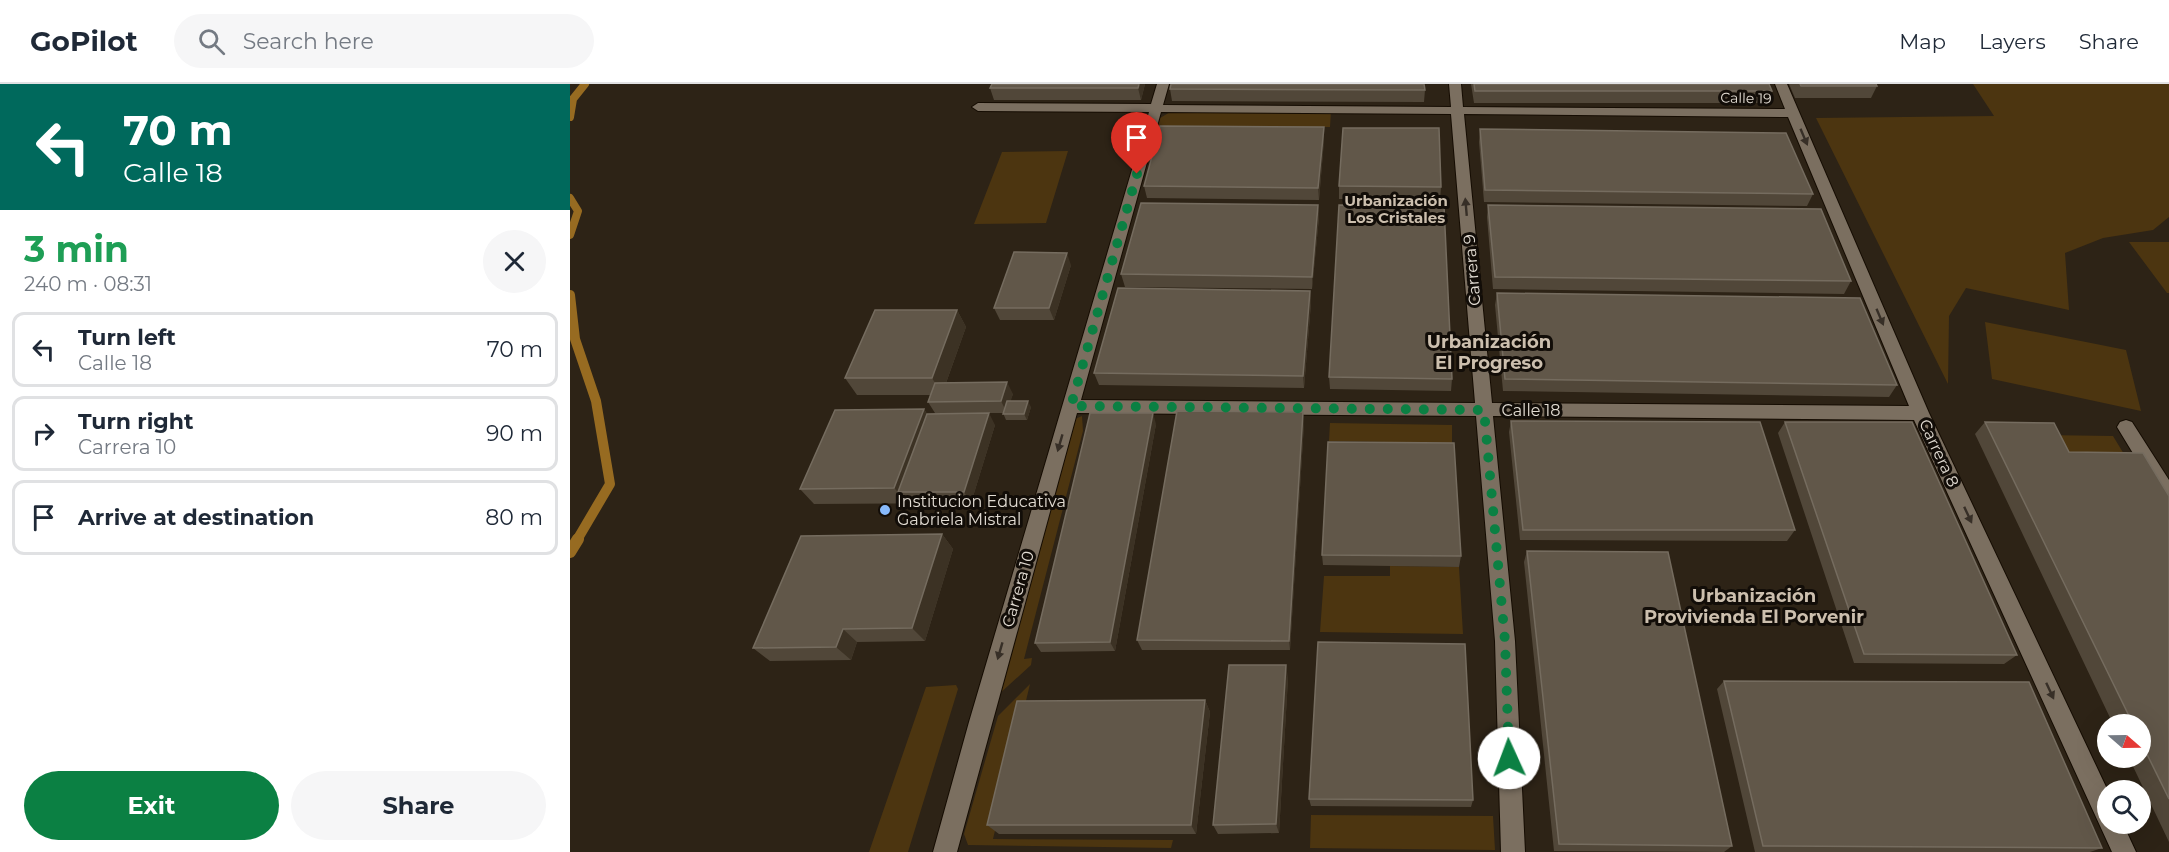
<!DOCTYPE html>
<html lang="en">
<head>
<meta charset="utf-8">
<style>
	body { margin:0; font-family:Montserrat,sans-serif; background:#f6f6f7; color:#1f2937; height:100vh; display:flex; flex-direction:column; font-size:22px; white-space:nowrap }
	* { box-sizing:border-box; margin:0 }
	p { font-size:20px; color:#747a83 }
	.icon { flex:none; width:33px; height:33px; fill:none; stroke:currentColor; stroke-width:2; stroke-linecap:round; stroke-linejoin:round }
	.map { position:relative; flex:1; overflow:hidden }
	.details { display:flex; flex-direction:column; background:#fff; width:570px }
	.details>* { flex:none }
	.hud { background:#00695c; color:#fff; overflow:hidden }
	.needle { width:39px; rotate:110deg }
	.buttons { position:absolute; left:1527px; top:630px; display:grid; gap:12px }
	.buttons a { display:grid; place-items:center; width:54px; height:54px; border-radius:50%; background:#fff; box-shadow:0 6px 24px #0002; font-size:30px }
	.pin { position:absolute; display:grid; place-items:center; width:51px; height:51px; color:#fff; margin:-62px -26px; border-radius:50% 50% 50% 0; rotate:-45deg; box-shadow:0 0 6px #0007 }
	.pin .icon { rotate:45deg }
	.me { position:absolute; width:66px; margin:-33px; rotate:358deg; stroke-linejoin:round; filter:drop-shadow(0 0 4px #0008) }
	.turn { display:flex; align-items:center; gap:21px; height:126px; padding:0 24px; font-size:27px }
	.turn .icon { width:78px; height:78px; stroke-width:2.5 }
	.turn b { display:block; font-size:42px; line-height:51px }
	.round { display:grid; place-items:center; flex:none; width:63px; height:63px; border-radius:32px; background:#f6f6f7 }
	.overview { display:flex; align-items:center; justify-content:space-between; height:102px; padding:0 24px }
	h1 { font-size:36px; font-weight:700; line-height:45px; color:#1e9e55 }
	.cta { display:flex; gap:12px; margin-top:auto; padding:12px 24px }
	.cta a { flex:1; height:69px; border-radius:36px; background:#0b8043; color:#fff; font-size:24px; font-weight:700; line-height:69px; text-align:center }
	.cta a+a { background:#f6f6f7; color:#1f2937 }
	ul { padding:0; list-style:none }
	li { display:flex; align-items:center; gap:18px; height:75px; margin:0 12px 9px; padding:0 12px; border:3px solid #e0e1e3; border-radius:12px }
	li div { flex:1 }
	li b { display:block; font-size:22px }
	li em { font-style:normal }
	header { display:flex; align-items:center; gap:36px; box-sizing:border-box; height:84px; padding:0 30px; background:#fff; border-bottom:2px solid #e0e1e3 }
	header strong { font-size:28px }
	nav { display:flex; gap:33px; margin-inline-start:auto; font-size:21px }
	.search { width:420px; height:54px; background:#f6f6f7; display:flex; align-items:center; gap:15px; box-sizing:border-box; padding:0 21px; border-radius:33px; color:#747a83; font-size:22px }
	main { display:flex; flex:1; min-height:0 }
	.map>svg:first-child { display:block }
	.green { fill:#4c3510 }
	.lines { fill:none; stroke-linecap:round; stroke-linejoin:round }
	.stream-far2 { stroke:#976b21; stroke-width:8 }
	.stream-far1 { stroke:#976b21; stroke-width:10 }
	.stream { stroke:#976b21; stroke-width:12 }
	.street-casing { stroke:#150c02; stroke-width:2 }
	.street { fill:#7b6f60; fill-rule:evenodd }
	.wall { fill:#514739 }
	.shaded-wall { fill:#3c3224 }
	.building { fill:#615749; stroke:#756c5f; stroke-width:1.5 }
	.oneway { fill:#372f27 }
	.route { stroke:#0b8043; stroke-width:10; stroke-dasharray:0 18 }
	.poi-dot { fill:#88bafc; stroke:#120d08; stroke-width:2 }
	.labels { text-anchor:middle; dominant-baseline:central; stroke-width:6; stroke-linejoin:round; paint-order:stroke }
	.far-street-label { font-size:14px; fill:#e2dcd3; stroke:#120d08 }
	.far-neighbourhood-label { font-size:15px; font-weight:bold; fill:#ccbfae; stroke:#120d08 }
	.street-label { font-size:16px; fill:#e2dcd3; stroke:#120d08 }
	.poi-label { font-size:16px; fill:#e2dcd3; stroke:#120d08; text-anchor:start }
	.neighbourhood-label { font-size:18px; font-weight:bold; fill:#ccbfae; stroke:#120d08 }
</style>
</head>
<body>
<header>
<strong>GoPilot</strong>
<div class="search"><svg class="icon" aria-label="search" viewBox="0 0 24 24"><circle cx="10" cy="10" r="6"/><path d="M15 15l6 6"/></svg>Search here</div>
<nav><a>Map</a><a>Layers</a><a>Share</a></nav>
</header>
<main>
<section class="details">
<div class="hud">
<div class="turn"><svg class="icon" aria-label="left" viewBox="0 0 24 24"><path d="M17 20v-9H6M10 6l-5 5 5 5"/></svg><div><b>70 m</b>Calle 18</div></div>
</div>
<div class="overview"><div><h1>3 min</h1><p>240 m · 08:31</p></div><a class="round"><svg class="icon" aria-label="close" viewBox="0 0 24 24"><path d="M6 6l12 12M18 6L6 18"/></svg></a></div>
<ul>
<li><svg class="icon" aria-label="left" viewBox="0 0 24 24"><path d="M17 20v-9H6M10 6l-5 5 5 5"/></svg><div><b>Turn left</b><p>Calle 18</p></div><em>70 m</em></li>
<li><svg class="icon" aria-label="right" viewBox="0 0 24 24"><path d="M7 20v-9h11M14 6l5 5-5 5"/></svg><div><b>Turn right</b><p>Carrera 10</p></div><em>90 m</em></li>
<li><svg class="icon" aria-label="arrive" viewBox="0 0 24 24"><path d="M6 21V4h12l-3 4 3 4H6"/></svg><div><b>Arrive at destination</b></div><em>80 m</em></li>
</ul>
<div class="cta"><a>Exit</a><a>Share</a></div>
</section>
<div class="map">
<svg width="1599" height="768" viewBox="0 0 1599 768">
	<rect width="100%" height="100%" fill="#2d2316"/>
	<!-- green -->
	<path class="green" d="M1403,0H1599V133L1583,146L1533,154L1495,169L1499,226L1396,204L1379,232L1378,300L1246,34L1424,32Z
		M602,27H761L760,43H688L581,62L590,34Z
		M498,67L476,139L404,140L432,68Z
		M1559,158H1599V209H1597Z
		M1415,238L1556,266L1571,327L1422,295Z
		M512,332L513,347L454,575L462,574L461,581L427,612L505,335Z
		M760,339L882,341V359L759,357Z
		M1472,351L1543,352L1560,380L1487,379Z
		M820,482L889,483L893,550L750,548L754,492H820Z
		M460,600L423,755L603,756L601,764L398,761L394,750L428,632Z
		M386,601L388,605L338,768H299L356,603Z
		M741,731L923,732L925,766L740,764Z"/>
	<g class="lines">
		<!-- stream-far2 -->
		<path class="stream-far2" d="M0,33L3,15L15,0
			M0,114L8,127L0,151"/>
		<!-- stream-far1 -->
		<path class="stream-far1" d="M0,211L5,255L26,317L40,400L7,456"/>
		<!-- stream -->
		<path class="stream" d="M0,468L8,455"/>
		<defs>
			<path id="street" d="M587,0H599L593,21L881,23L879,0H891L893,23L1215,25L1205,0H1217L1359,329L1538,707V740H1553L1566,768H1542L1344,336L923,332L945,557L955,768H931L925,557L906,332L507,329L387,768H363L399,638L579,28L408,27L402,23L408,19L581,20ZM591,28L881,30L905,319L511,316ZM894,30L1218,33L1339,322L922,319Z
				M1556,336L1562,338L1599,396V420L1592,417L1547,343L1550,338Z"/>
		</defs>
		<!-- street casing -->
		<use href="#street" class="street-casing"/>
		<!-- street -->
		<use href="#street" class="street"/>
	</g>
	<!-- wall -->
	<path class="wall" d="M422,0H575L571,16H424L420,4Z
		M901,0H1199L1202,7L1198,19H904Z
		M1219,0H1306L1307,2L1301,14H1225Z
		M600,5L855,6L854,18L602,17Z
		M910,45L1243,110L1237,122L914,118L909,58Z
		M754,56L749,116L577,114L574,102Z
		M769,102L871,103L870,116L769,115Z
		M748,121L749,133L742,205L555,203L551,190Z
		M918,121L1281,197L1274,210L923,205L917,133Z
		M501,181L484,236H430L424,224Z
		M740,207L741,219L734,304L529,301L524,289Z
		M927,209L1327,301L1319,313L933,307L925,221Z
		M387,226L396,243L376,299L443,310L440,317L461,323L457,336H436L433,329H365L358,318L360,311H287L275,294Z
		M759,293L882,295L881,307L760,305Z
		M354,325L357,330L425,341L401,419L244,420L230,405Z
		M941,337L1225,446L1217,457L950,456L939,348Z
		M1215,338L1447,571L1434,580L1284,579L1208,349Z
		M1415,338L1499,368L1599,412V758L1559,674H1570V640H1543L1405,350Z
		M734,339L720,566H572L567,556Z
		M586,340L545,567L471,568L465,559Z
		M372,450L383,465L355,557L287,558L281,576L200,577L183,564Z
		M957,467L1162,762L1154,768L984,767L954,478Z
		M752,471L891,472L889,483L753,481Z
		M718,594L709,749L648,750L643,741Z
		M1154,597L1532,764L1520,768H1185L1147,605Z
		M635,616L640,628L626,750H429L417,741Z
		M739,715L903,716L901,723L741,722Z"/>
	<!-- shaded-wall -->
	<path class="shaded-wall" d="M569,0H575L571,16L568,4Z
		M754,43V56L749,116L748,104Z
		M748,121L749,133L742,205V193Z
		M497,169L501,181L484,236L479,224Z
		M740,207L741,219L734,304L733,292Z
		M387,226L396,243L372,310L362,294Z
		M437,298L443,310L437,329L431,317Z
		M458,317L461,323L457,336L454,330Z
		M354,325L364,342L328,408L324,404Z
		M733,328L734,339L720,566L719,557Z
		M419,329L425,341L401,419L394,408Z
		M583,329L586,340L545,567L540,558Z
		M372,450L383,465L355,557L342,544Z
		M273,545L287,558L281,576L266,563Z
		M716,581L718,594L709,749L706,740Z
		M635,616L640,628L626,750L621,741Z"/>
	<!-- building -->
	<path class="building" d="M422,0H569L568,4H420Z
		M601,0H854L855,6L600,5Z
		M904,0H1199L1202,7H905Z
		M1230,0H1306L1307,2H1231Z
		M590,42L754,43L748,104L574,102Z
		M773,44H869L871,103L769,102Z
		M910,45L1216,49L1243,110L915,106Z
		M571,119L748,121L742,193L551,190Z
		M769,121L874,122L882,295L759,293Z
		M918,121L1251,125L1281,197L925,193Z
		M444,168L497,169L479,224H424Z
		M548,204L740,207L733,292L524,289Z
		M927,209L1290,214L1327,301L935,295Z
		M305,226H387L362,294H275Z
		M437,298L431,317L358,318L365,299Z
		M437,317H458L454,330H433Z
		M354,325L324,404L230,405L265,326Z
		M607,327L733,328L719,557L567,556Z
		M419,329L394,408H328L357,330Z
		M520,329H583L540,558L465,559Z
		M941,337L1190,338L1225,446H953Z
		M1215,338H1342L1447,571L1294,570Z
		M1415,338L1484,339L1499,368L1573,369L1599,412V715L1570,656V640H1563Z
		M758,358L884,359L891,472L752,471Z
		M372,450L342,544L273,545L266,563L183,564L231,452Z
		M957,467L1098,468L1162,762L989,760Z
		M748,558L895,560L903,716L739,715Z
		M659,581H716L706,740L643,741Z
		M1154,597L1459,598L1532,764L1193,762Z
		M635,616L621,741H417L447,617Z"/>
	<!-- one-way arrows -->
	<defs><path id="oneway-solid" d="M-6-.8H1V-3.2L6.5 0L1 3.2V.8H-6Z" transform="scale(1.5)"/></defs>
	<g class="oneway">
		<use href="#oneway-solid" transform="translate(1234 53) rotate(67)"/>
		<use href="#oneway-solid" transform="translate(896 123) rotate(-95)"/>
		<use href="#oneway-solid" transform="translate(1310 233) rotate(67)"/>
		<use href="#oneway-solid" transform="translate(490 359) rotate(106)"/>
		<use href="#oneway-solid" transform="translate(1398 431) rotate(65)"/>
		<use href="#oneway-solid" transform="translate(430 567) rotate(106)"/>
		<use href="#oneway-solid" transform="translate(1480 607) rotate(65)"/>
	</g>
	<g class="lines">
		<!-- route -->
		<path class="route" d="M567,90L501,322L914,326L935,557L939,674"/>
	</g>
	<!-- markers -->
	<circle class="poi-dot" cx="315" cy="426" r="6"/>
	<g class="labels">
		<!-- far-street labels -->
		<g class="far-street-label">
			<text transform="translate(1176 14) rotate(1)">Calle 19</text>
		</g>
		<!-- far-neighbourhood labels -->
		<g class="far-neighbourhood-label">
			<text x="826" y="116">Urbanización<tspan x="826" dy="17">Los Cristales</tspan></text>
		</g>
		<!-- street labels -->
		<g class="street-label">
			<text transform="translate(902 186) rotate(-95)">Carrera 9</text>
			<text x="961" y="326">Calle 18</text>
			<text transform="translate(1369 369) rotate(65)">Carrera 8</text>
			<text transform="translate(448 505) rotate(-74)">Carrera 10</text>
		</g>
		<!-- poi labels -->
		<g class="poi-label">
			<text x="327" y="417">Institucion Educativa<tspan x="327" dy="18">Gabriela Mistral</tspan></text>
		</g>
		<!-- neighbourhood labels -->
		<g class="neighbourhood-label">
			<text x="919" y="258">Urbanización<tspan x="919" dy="21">El Progreso</tspan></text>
			<text x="1184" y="512">Urbanización<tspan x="1184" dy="21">Provivienda El Porvenir</tspan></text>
		</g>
	</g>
</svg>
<div class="buttons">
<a><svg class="needle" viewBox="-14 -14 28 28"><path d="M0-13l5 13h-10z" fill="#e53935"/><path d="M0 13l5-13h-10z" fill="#747a83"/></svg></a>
<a><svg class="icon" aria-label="search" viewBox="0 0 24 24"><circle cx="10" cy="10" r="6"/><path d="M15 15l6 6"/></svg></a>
</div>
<div class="pin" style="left:567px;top:90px;background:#d93025"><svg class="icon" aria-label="arrive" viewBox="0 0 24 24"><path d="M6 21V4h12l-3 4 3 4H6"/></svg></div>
<svg class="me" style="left:939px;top:674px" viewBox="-20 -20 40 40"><circle r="19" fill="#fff"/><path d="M0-13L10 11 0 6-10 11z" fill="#0b8043"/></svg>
</div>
</main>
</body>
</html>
